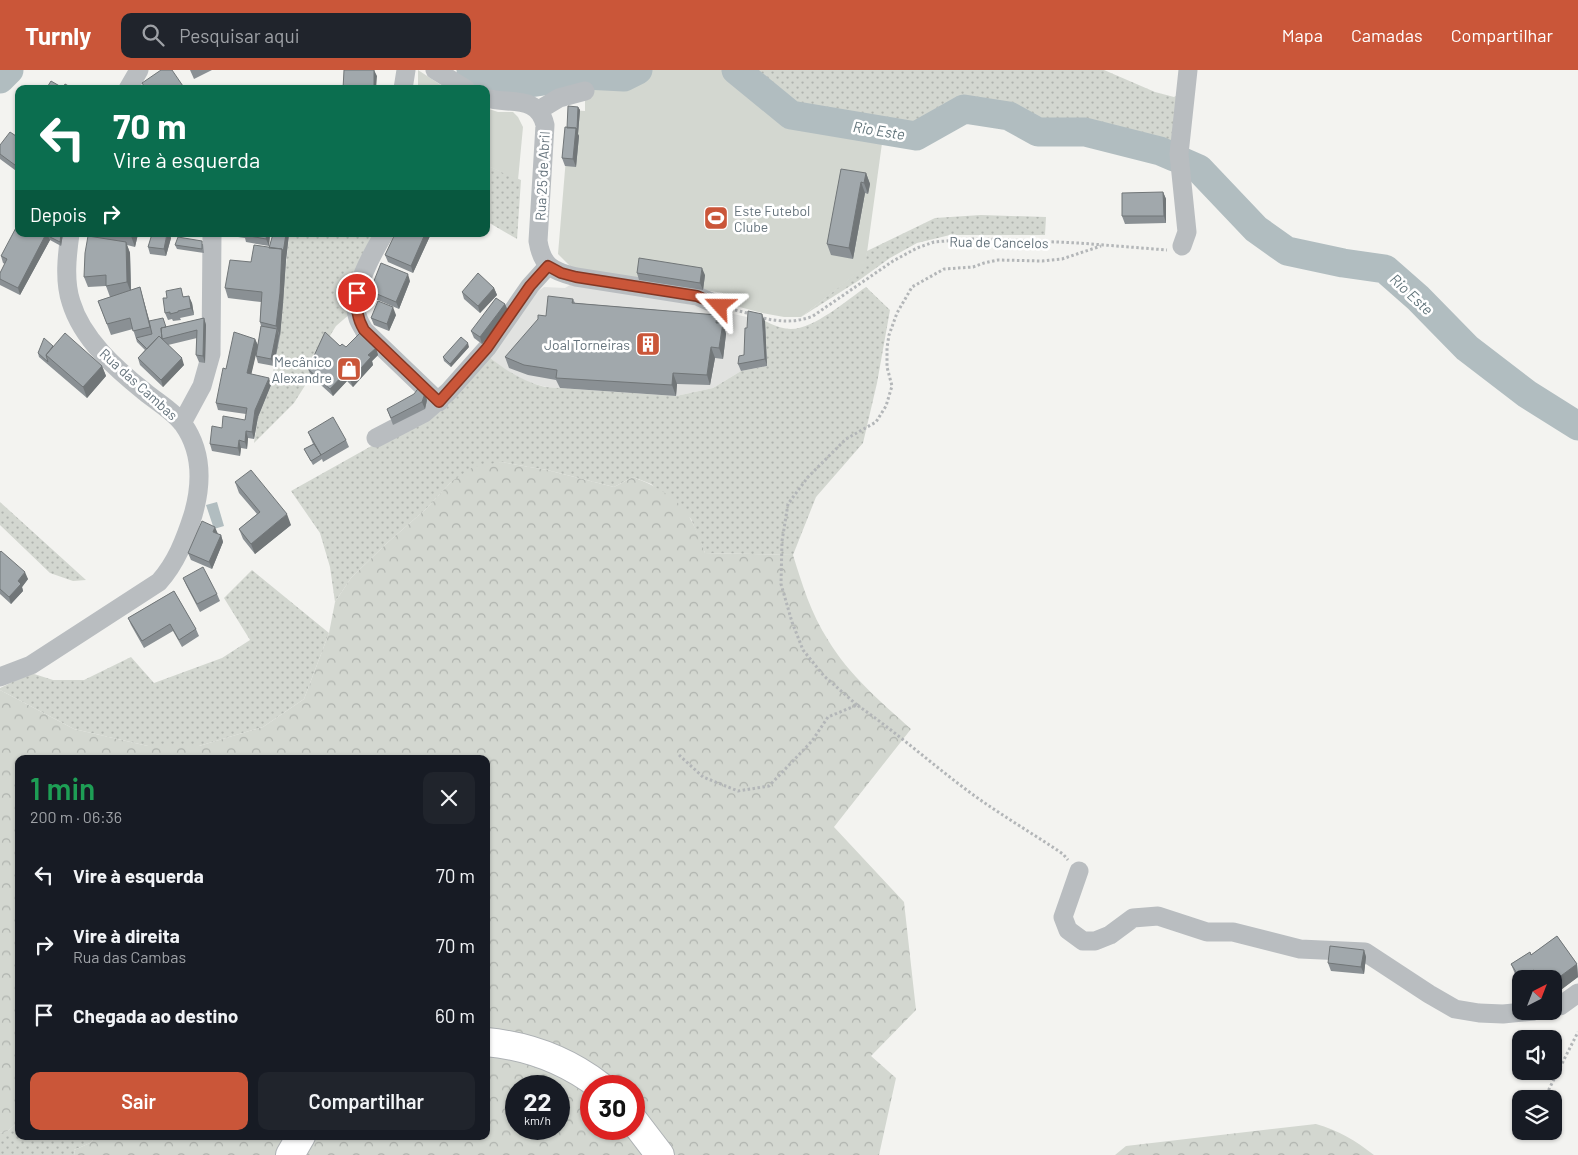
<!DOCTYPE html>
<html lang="pt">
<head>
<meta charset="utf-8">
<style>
	body { margin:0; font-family:Barlow,sans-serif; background:#20242c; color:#f1f3f6; height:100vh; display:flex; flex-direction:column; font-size:19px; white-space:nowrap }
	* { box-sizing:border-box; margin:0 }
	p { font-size:16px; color:#9ea1a6 }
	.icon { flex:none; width:28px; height:28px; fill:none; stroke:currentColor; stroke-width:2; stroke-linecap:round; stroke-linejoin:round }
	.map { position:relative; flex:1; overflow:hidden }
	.side { position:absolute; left:15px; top:685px; width:475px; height:385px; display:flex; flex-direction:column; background:#171b24; border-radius:10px; box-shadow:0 1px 4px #0004 }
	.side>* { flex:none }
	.banner { position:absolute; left:15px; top:15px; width:475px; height:152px; border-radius:10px; box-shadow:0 1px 4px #0004; background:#0b6e4f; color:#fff; overflow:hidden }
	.needle { width:32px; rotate:42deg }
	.buttons { position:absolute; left:1512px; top:900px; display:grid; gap:10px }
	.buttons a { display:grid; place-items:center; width:50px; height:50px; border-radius:10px; background:#171b24; box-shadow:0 1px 4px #0004; font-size:25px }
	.speed { position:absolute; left:505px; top:1005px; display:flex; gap:10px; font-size:25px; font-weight:700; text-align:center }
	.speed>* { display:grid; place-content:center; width:65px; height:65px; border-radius:50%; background:#171b24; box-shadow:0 1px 4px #0004; line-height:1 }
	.speed small { font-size:12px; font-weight:400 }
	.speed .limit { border:8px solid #d22; background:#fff; color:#111 }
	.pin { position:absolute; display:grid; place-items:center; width:42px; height:42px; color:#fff; margin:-21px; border:2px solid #fff; border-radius:50%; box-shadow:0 1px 5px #0007 }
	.me { position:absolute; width:55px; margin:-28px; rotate:294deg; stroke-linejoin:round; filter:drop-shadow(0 0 4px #0008) }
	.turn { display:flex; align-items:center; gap:18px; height:105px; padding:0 15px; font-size:22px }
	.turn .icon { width:65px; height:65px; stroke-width:2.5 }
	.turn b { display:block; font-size:35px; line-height:42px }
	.then { display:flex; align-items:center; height:48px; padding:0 15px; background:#0003; gap:10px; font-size:19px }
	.round { display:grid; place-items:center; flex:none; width:52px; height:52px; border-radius:10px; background:#20242c }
	.overview { display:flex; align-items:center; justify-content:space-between; height:85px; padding:0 15px }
	h1 { font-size:30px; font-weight:600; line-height:38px; color:#1e9e55 }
	.action { display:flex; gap:10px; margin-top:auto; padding:10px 15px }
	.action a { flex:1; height:58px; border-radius:10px; background:#ca5639; color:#fff; font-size:20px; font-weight:600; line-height:58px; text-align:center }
	.action a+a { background:#20242c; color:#f1f3f6 }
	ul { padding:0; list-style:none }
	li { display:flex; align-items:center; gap:15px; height:70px; padding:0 15px }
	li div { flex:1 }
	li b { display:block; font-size:19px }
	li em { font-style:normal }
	header { display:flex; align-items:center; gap:30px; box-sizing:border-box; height:70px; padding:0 25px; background:#ca5639; color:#fff }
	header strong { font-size:24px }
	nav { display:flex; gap:28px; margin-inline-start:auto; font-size:18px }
	.search { width:350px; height:45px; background:#20242c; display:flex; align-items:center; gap:12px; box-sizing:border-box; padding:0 18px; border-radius:10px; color:#9ea1a6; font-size:19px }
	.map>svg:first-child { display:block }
	.built { fill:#e1e2e0 }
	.grass { fill:url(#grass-dots) }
	.forest { fill:url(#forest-crowns); fill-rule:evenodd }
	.park { fill:#d3d7d0 }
	.water { fill:#b1bdc0 }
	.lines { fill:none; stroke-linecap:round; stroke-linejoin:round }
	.river { stroke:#b1bdc0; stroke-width:29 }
	.primary-casing { stroke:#adb1b4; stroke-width:30 }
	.path { stroke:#b3b6b8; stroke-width:3; stroke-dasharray:2.5 2.5; stroke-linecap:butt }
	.minor { stroke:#b9bdc0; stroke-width:19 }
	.primary { stroke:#fff; stroke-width:28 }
	.wall { fill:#8a9094 }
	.shaded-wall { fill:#717678 }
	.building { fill:#a1a8ac; stroke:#717678 }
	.route-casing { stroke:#833825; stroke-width:12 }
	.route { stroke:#ca5639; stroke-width:9 }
	.labels { text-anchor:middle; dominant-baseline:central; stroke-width:5; stroke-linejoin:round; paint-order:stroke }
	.street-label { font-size:14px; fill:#66747d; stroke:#fff }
	.poi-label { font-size:14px; fill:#66747d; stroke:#fff; text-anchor:end }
	.water-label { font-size:15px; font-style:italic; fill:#62757b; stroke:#fff }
</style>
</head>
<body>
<header>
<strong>Turnly</strong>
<div class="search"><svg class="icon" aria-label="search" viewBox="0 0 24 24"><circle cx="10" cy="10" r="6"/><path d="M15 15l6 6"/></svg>Pesquisar aqui</div>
<nav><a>Mapa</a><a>Camadas</a><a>Compartilhar</a></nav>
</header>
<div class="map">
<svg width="1578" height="1085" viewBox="0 0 1578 1085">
	<defs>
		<pattern id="grass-dots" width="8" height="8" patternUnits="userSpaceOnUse" patternTransform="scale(1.25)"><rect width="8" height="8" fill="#d3d7d0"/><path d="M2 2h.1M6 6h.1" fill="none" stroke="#afb3ae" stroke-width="1.8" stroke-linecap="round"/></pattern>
		<pattern id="forest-crowns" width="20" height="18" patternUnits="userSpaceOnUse" patternTransform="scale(1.25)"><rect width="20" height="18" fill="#d3d7d0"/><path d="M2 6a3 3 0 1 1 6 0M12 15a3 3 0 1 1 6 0" fill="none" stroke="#afb3ae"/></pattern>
	</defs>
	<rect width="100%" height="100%" fill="#f3f3f0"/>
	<!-- built -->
	<path class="built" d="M573,213L633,222L765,251L767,296L741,301L713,318L676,326L546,317L528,312L506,301L488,286L534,224L544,217L565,218Z"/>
	<!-- grass -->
	<path class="grass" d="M745,0H1104L1155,22L1174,27L1181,23L1177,80L1095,58L1039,55L1014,42L965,33L915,59L793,41Z
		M486,95L521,110L517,169L486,151Z
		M981,145L1046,147L1045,165H950L917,173L890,188L858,211L801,247L864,197L867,181L935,148Z
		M289,164H377L351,243L336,256L328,269L311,306L294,333L254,373L258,347L271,315L279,266Z
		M866,217L890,240L877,313L863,373L816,427L793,485L705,483L691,449L651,414L633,407L614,417L547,400L501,392L451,412L426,439L387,473L351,508L335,532L330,497L320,463L291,421L375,374L488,286C506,301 523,311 545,317L676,326L713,318L741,301L767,296L765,251C773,255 782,259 791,259C814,259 847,230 866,217Z
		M0,432L86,510L73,511L50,503L0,455Z
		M252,500L329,563L304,629L263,657L199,676H148L74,659L0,620V618L31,603L53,610H84L131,587L154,613L222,588L250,570L224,528Z
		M19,1051V1066H97L90,1073L74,1080L75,1085H0V1063L8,1061Z"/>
	<!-- forest -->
	<path class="forest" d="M501,392L547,400L614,417L633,407C656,416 679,428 691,450C697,461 701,472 705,483L793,485C802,514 811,544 828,570C849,605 881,632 911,659L834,757L904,832L916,940L871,986L896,1008L879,1085H75L74,1080L90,1073L97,1066H486V689H19V1051L8,1061L0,1063V620L74,659L148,676H199L263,657L304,629L329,563L335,532L351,508L387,473L426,439L451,412L473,397ZM516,1016H559V1059H516ZM591,1016H634V1059H591Z
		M1316,1054C1338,1060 1356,1071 1374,1085H1115L1126,1076Z"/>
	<!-- park -->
	<path class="park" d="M418,0L447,19H418Z
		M651,0H726L791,51L883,66L865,197L801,247H784L762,243L721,232L723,223L573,199L558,184L570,40L585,41V12L625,11Z
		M486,38L498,42H513L518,47L523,57L518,110L486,95Z"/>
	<!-- water -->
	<path class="water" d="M217,432L224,456L214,459L206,435Z"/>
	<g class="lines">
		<!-- river -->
		<path class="river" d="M471,0L484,6L523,14L585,5L624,7L638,0
			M736,0L791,45L916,66L964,39L1009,46L1038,62H1085L1160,81L1174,87
			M0,9L9,0
			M1183,92L1199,99L1256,159L1287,181L1343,193L1385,199L1418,228L1467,278L1527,324L1578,356"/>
		<defs>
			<path id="primary" d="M486,972C529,976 566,990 600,1016
				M634,1051L660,1085
				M290,1085L301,1066"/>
		</defs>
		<!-- primary casing -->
		<use href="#primary" class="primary-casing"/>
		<!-- path -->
		<path class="path" d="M735,240L751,244
			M759,247C778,252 796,253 813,246L893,191L917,178L934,172L969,169H988L1079,173L1167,180
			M857,635L824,606L803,580L792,552L781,514L782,471L788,434L808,407L846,369L876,352L886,336L892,316L887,297V278L889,265L897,243L912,217L944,199L973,197L984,193L998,190L1042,191L1062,189L1101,176
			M679,685L703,707L738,721L769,716L812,671L828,647L857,635C899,664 937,699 979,729C1006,748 1035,765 1063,784L1068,790
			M1544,1029L1578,962"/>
		<!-- minor -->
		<path class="minor" d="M435,0L466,19
			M128,19L139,0
			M403,19L406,0
			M486,28C509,35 538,24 545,55L538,171C542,196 552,201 576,207L697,226L720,236
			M539,40L559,28L585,21
			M384,164C373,182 354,217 356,238C356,247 360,253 364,260L439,332
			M1182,176L1187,162L1179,84L1188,0
			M182,353L202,316L211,284L212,164
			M376,368L424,343L448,322L487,278L530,216L548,196
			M0,607L31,595L159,512C176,493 185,470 193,445C202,414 203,382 183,354C173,341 157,332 145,322C116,299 82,269 71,232C64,211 67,185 70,164
			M1079,801L1063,847L1068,860L1083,871H1095L1110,865L1133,848L1158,846L1207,862H1233L1300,879L1365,882L1429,924L1455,939L1479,943L1503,944L1534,941
			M1554,937L1560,936L1578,923"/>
		<!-- primary -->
		<use href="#primary" class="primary"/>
	</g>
	<!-- wall -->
	<path class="wall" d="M190,0H212L194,9Z
		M578,37L580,40L578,64L579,66L576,97L565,96L562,88L567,58Z
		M19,68V103L0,89V75Z
		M866,103L870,114L868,124L865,123L853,189L831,185L827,174Z
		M1163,122L1166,129V153L1125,154L1122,146Z
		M19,164H63L61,176L50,170L20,225L0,215V203L5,194L3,193L1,186Z
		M92,164H138L135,177L127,175L130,183L131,220L140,217L143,228L149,251L166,257L204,248L206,255L205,293L199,292L196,285L197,268L168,275L184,295L163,317L140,295L138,288L145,280L137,272L133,259L111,265L98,231L110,227L106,216L88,217L84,207L93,166Z
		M230,164H270L269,176L246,172L245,168L231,166Z
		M273,164H289L286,190L283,233L280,266L274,296L258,293L256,286L257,278L251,304L271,315L258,347L254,369L248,368L247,379L241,378L240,386L212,381L210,374L222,358L245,350L246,344L218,340L216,333L226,299L255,269L258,275L261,256L260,252L261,232L228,228L225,218L251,192L269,178Z
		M395,164H429L430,166L413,203L388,192L385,185Z
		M171,168L166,186L150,184L148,177Z
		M203,174L204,183L177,179L175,175Z
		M637,203L705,205L703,220L639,210Z
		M410,211L399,239L373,228L370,221Z
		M494,218L497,225L480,243L464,229L462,222Z
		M184,226L192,233L194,245L180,248L181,250L173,251L172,249L168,250L165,243Z
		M573,229L575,233L717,245L720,253H723L726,264L723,289L715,288L710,315L677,314L676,326L560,318L556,310L528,305L509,298L505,287Z
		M505,234L508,241L482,274L474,268L471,261Z
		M396,245L389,261L374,255L371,248Z
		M765,251L767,296L741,301L738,294L744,285L747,258Z
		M53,276L102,296L106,306L87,328L39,287L38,283Z
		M340,276L346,277L376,278L378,285L372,291L373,295L353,317L347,311L333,326L311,306L308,299Z
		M469,277L451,297L444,291L443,287Z
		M427,330L425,339L393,355L387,339Z
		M308,362L346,370L349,377L323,392L322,389L313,395L304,379L313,374Z
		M235,412L291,455L255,484L243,469L239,459L257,444L239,423Z
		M218,464L221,465L223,472L212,499L191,490L188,483Z
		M0,482L28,509L22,517L23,521L11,534L0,524Z
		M183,508L217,524L220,531L200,542L186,515Z
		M174,521L196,559L199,566L182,577L173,561L144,578L131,555L128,548Z
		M1557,866L1577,894L1578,907L1554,925V909H1521V914L1515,904L1511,894L1530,882L1531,885Z
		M1364,880L1366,887L1364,904L1331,901L1328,893Z"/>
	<!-- shaded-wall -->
	<path class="shaded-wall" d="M374,0L377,6L376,19H374Z
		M578,37L580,40L578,64L579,66L576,97L573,89Z
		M866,103L870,114L868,124L864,113Z
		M861,112L865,123L853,189L849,178Z
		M1163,122L1166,129V153L1164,146Z
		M46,164H50L48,166L50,170L20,225L18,218Z
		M61,164H63L61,176L60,172Z
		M132,164H138L135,177L131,166Z
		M167,164H170L171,168L166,186L164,179Z
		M267,164H270L269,176L266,169Z
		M286,164H289L286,190L283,233L280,266L276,256L282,179Z
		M425,164H429L430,166L413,203L411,196Z
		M126,172L130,183L131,223L127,212Z
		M702,198L705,205L703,220L700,213Z
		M408,204L410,211L399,239L396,232Z
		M140,217L143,228L154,267L150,257Z
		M494,218L497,225L480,243L478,236Z
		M189,226L192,233L194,245L191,238Z
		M505,234L508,241L482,274L480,267Z
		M393,237L396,245L389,261L387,254Z
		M762,244L765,251L767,296L765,289Z
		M717,245L721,256L716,253Z
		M204,248L206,255L205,293L203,286Z
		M723,253L726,264L723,289L719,278Z
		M277,259L279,266L274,296L271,289Z
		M255,269L258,276L250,310L247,303Z
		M468,273L469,277L451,297L450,294Z
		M711,277L715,288L710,315L707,305Z
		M376,278L378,285L372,291L373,295L353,317L350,310L368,285Z
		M182,288L184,295L163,317L161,310Z
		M102,296L106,306L87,328L83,317Z
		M673,303L677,314L676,326L672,315Z
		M344,304L347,311L333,326L330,319Z
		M269,308L271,315L258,347L254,369L252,362L255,340Z
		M425,323L427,330L425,339L422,332Z
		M246,361L248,368L247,379L245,372Z
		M239,370L241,378L240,386L238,378Z
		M287,444L291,455L255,484L251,474Z
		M215,457L218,464L213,462Z
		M221,465L223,472L212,499L209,492Z
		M25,502L28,509L22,517L23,521L11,534L9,527L18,511Z
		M1364,880L1366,887L1364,904L1361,897Z
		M1577,894L1578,907L1554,925V911Z
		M1534,900L1537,909H1521V911L1520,908Z"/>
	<!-- building -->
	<path class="building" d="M161,0H172L185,19H146L142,13Z
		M344,0H374V19H343Z
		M51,11L63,18L65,14L74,19H46Z
		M568,36L578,37L577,60L576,58H567Z
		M565,57L576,58L573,89L562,88Z
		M10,62L19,68V98L0,84V75Z
		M841,99L866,103L864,113L861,112L849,178L827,174Z
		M1163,122L1164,146H1122V123Z
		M19,152V164H46L18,218L0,209V203L7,189L1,186Z
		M50,164H61L60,172L48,166Z
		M121,164H132L131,166Z
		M152,164H167L164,179L148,177Z
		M244,164H267L266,169L244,165Z
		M273,164H286L283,183L282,179L269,178Z
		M395,164H425L411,196L385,185Z
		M88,166L126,172L127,212L106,216V205L84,207L85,183Z
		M178,167L202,171V179L175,175Z
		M254,175L282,179L280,223L276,256L260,252L262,222L225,218L230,190L251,192Z
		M639,188L702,198L700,213L637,203Z
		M381,193L408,204L396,232L370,221Z
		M478,203L494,218L478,236L462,222Z
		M140,217L150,257L133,261L130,248L107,254L98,231Z
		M181,218L183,227L189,226L191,238L178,241V242L170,244V242L165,243L163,228H167L166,221Z
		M548,226L573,229L572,233L717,245L716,253H723L719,278L711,277L707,305L673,303L672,315L556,308L557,300L524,295L505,287L538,249V245L546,246Z
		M496,228L505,234L480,267L471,261Z
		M378,231L393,237L387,254L371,248Z
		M748,241L762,244L765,289L738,294L739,286L744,285L745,258H747Z
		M163,248L166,257L161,258L162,269L159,266L147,279L136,268L152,264L149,251Z
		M204,248L203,286L196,285L197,260L162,269L161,258Z
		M261,256L277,259L271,289L256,286Z
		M234,262L255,269L247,303L269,308L255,340L252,362L246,361L245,372L239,370L238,378L210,374L212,356L222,358L223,346L245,350L247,338L216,333L223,298L226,299Z
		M325,262L340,276L342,274L346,277L360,263L376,278L368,285L371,287L350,310L344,304L330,319L308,299Z
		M65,263L102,296L83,317L46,285Z
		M159,266L182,288L161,310L138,288Z
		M461,267L468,273L450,294L443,287Z
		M44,268L53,276L46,285L48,292L38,283Z
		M420,316L424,319L425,323L422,332L391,348L387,339L414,324Z
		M333,347L346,370L321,385L308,362Z
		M314,374L321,385L311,391L304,379Z
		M251,400L287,444L251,474L239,459L260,442L235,412Z
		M202,451L215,457L213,462L221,465L209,492L188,483Z
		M1,481L25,502L18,511L21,514L9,527L0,519V482Z
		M203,497L217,524L197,534L183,508Z
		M174,521L196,559L179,570L170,554L142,571L128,548Z
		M1557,866L1577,894L1554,911V909H1540L1534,900L1520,908L1511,894L1530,882L1531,885Z
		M1330,876L1364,880L1361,897L1328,893Z"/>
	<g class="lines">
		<defs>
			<path id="route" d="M357,223C356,238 357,248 364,260L439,332L487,278L530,216L548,196L561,203L576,207L697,226L720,236"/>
		</defs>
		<!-- route casing -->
		<use href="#route" class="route-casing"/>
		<!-- route -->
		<use href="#route" class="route"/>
	</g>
	<!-- icons -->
	<defs>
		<symbol id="stadium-square" viewBox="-11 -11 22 22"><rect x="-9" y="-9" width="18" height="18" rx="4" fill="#ca5639" stroke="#fff"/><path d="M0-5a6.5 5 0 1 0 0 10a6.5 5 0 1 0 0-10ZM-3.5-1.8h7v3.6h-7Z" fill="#fff"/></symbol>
		<symbol id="building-square" viewBox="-11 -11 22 22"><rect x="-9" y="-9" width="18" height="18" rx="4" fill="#ca5639" stroke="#fff"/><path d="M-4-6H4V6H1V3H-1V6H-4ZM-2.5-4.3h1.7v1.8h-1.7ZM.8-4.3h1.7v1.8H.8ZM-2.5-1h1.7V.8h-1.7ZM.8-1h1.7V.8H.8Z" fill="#fff"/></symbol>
		<symbol id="shop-square" viewBox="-11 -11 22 22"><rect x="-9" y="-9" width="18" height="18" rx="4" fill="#ca5639" stroke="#fff"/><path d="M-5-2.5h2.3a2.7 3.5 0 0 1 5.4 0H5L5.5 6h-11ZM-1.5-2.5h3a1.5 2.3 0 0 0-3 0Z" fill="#fff"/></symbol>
	</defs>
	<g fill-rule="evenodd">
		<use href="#stadium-square" x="702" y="134" width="28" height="28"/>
		<use href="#building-square" x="634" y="260" width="28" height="28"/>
		<use href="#shop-square" x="335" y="285" width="28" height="28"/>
	</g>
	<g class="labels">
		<!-- street labels -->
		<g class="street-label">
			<text transform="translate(542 106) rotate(-87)">Rua 25 de Abril</text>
			<text transform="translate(999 172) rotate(1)">Rua de Cancelos</text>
			<text transform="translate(139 314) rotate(42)">Rua das Cambas</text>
		</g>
		<!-- poi labels -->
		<g class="poi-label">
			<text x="734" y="140" text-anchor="start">Este Futebol<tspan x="734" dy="16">Clube</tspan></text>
			<text x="630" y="274">Joal Torneiras</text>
			<text x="332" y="291">Mecânico<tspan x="332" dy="16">Alexandre</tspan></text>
		</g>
		<!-- water labels -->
		<g class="water-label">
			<text transform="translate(879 60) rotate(9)">Rio Este</text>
			<text transform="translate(1412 224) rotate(43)">Rio Este</text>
		</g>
	</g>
</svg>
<div class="buttons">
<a><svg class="needle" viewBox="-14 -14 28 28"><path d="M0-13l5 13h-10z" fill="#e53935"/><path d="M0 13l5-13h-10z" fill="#9ea1a6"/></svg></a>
<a><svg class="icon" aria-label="sound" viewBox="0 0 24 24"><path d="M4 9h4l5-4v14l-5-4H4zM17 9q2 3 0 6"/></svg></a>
<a><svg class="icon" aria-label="layers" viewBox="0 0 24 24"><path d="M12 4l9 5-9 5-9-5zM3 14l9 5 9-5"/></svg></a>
</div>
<div class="speed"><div>22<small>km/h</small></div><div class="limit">30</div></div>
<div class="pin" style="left:357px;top:223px;background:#d93025"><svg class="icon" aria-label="arrive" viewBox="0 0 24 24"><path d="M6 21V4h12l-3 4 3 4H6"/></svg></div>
<svg class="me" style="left:720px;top:236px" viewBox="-20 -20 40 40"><path d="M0-17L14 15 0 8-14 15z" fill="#ca5639" stroke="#fff" stroke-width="4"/></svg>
<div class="banner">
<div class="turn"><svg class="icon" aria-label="left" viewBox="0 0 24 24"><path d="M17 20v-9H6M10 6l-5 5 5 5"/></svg><div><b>70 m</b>Vire à esquerda</div></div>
<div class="then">Depois<svg class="icon" aria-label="right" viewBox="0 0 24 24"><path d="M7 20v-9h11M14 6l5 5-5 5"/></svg></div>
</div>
<section class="side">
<div class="overview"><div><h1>1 min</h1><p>200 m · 06:36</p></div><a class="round"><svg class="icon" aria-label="close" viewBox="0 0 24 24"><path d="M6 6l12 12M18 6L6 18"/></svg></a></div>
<ul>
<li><svg class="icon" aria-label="left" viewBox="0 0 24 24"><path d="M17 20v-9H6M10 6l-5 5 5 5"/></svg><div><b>Vire à esquerda</b></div><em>70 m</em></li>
<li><svg class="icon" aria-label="right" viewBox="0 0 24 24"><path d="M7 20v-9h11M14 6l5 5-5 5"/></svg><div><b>Vire à direita</b><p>Rua das Cambas</p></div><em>70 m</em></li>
<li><svg class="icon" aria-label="arrive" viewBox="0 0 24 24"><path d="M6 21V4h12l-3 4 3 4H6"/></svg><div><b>Chegada ao destino</b></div><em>60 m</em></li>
</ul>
<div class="action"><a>Sair</a><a>Compartilhar</a></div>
</section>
</div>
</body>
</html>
